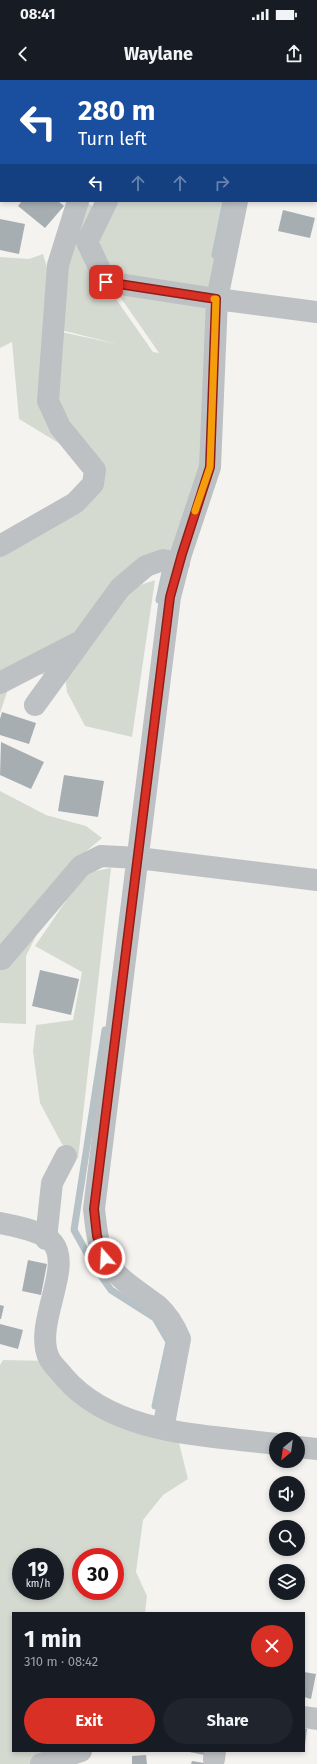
<!DOCTYPE html>
<html lang="en">
<head>
<meta charset="utf-8">
<style>
	body { margin:0; font-family:"Fira Sans",sans-serif; background:#20242c; color:#f1f3f6; height:100vh; display:flex; flex-direction:column; font-size:15px; white-space:nowrap }
	* { box-sizing:border-box; margin:0 }
	p { font-size:13px; color:#9ea1a6 }
	.icon { flex:none; width:22px; height:22px; fill:none; stroke:currentColor; stroke-width:2; stroke-linecap:round; stroke-linejoin:round }
	.map { position:relative; flex:1; overflow:hidden }
	.drawer { position:absolute; left:12px; top:1532px; width:293px; height:140px; display:flex; flex-direction:column; background:#171b24; border-radius:0px; box-shadow:0 2px 6px #0003 }
	.drawer>* { flex:none }
	.banner { position:absolute; left:0px; top:0px; width:317px; height:122px; box-shadow:0 2px 6px #0003; background:#1a4fa0; color:#fff; overflow:hidden }
	.needle { width:26px; rotate:209deg }
	.controls { position:absolute; left:269px; top:1352px; display:grid; gap:8px }
	.controls a { display:grid; place-items:center; width:36px; height:36px; border-radius:50%; background:#171b24; box-shadow:0 2px 6px #0003; font-size:20px }
	.speed { position:absolute; left:12px; top:1468px; display:flex; gap:8px; font-size:20px; font-weight:700; text-align:center }
	.speed>* { display:grid; place-content:center; width:52px; height:52px; border-radius:50%; background:#171b24; box-shadow:0 2px 6px #0003; line-height:1 }
	.speed small { font-size:10px; font-weight:400 }
	.speed .limit { border:6px solid #d22; background:#fff; color:#111 }
	.pin { position:absolute; display:grid; place-items:center; width:34px; height:34px; color:#fff; margin:-17px; border-radius:8px; box-shadow:0 2px 6px #0006 }
	.me { position:absolute; width:44px; margin:-22px; rotate:341deg; stroke-linejoin:round; filter:drop-shadow(0 0 3px #0008) }
	.turn { display:flex; align-items:center; gap:14px; height:84px; padding:0 12px; font-size:18px }
	.turn .icon { width:52px; height:52px; stroke-width:2.5 }
	.turn b { display:block; font-size:28px; line-height:34px }
	.lanes { display:flex; align-items:center; height:38px; padding:0 12px; background:#0003; justify-content:center; gap:20px; direction:ltr }
	.lanes .off { opacity:.35 }
	.round { display:grid; place-items:center; flex:none; width:42px; height:42px; border-radius:21px; background:#20242c }
	.overview { display:flex; align-items:center; justify-content:space-between; height:68px; padding:0 12px }
	h1 { font-size:24px; font-weight:700; line-height:30px }
	.primary-button { display:flex; gap:8px; margin-top:auto; padding:8px 12px }
	.primary-button a { flex:1; height:46px; border-radius:24px; background:#d93025; color:#fff; font-size:16px; font-weight:700; line-height:46px; text-align:center }
	.primary-button a+a { background:#20242c; color:#f1f3f6 }
	.status { display:flex; justify-content:space-between; align-items:center; height:28px; padding:0 20px; background:#171b24; direction:ltr }
	.status svg { height:11px; fill:currentColor }
	header { display:flex; justify-content:space-between; align-items:center; height:52px; padding:0 12px; background:#171b24; font-size:18px; font-weight:700 }
	.map>svg:first-child { display:block }
	.green { fill:#d5dad1; fill-rule:evenodd }
	.lines { fill:none; stroke-linecap:round; stroke-linejoin:round }
	.stream { stroke:#b7c2c6; stroke-width:7 }
	.building { fill:#a7aeb2 }
	.minor { stroke:#bdc1c4; stroke-width:22 }
	.route-casing { stroke:#8d1f18; stroke-width:10 }
	.route { stroke:#d93025; stroke-width:7 }
	.slow { stroke:#f59e0b; stroke-width:7 }
</style>
</head>
<body>
<div class="status"><b>08:41</b><svg viewBox="0 0 49 12"><path d="M0 12V9h3v3zM5 12V6h3v6zM10 12V3h3v9zM15 12V0h3v12zM26 1h20v11H26zM47 4h2v5h-2z"/></svg></div>
<header><svg class="icon" aria-label="back" viewBox="0 0 24 24"><path d="M15 5l-7 7 7 7"/></svg>Waylane<svg class="icon" aria-label="share" viewBox="0 0 24 24"><path d="M12 15V3M7 8l5-5 5 5M5 13v7h14v-7"/></svg></header>
<div class="map">
<svg width="317" height="1684" viewBox="0 0 317 1684">
	<rect width="100%" height="100%" fill="#f4f3f0"/>
	<!-- green -->
	<path class="green" d="M85,121L96,129L87,162L95,189L153,272L159,273L121,218L106,202L89,157L113,121H238L216,233L210,387L175,477L146,486L120,508L56,596L37,594L0,608V464L93,404L100,388L19,339L12,262L0,268V177L29,179L43,174L49,194L48,244L52,250L117,264L53,248L61,175Z
		M155,500L132,657L85,646L67,612L65,596L132,508Z
		M0,611L7,612L0,633Z
		M0,711L46,735L86,746L102,758L72,783L26,876V944L0,943Z
		M111,788L78,1079L62,1064L40,1023L33,971L36,945L73,940L82,892L35,866L85,793Z
		M3,1280L50,1281L71,1311L178,1359L188,1399L163,1415L143,1440L136,1492L147,1516L145,1533H13V1671H81L42,1684H0V1285ZM21,1477H55V1511H21ZM81,1477H115V1511H81Z"/>
	<g class="lines">
		<!-- stream -->
		<path class="stream" d="M250,1V0
			M215,175L226,121
			M159,520L165,492
			M105,950L74,1150L93,1184L111,1210L155,1238L169,1262L155,1326"/>
	</g>
	<!-- building -->
	<path class="building" d="M22,121H58L64,126L45,148L18,126Z
		M283,130L315,138L310,158L278,151Z
		M0,139L25,144L19,174L0,170Z
		M2,632L36,643L29,664L0,655V639Z
		M1,662L44,682L31,709L0,695Z
		M64,695L104,701L98,737L58,731Z
		M40,890L79,899L71,935L32,926Z
		M28,1180L47,1184L41,1215L22,1211Z
		M0,1225L4,1226L1,1239H0Z
		M0,1244L23,1250L18,1269L0,1264Z
		M304,1592L316,1594L311,1619L304,1617Z
		M304,1648L307,1649L305,1665H304Z
		M184,1671H206L205,1675Z
		M146,1675L147,1684H132V1676Z
		M192,1681L204,1683V1684H191Z"/>
	<g class="lines">
		<!-- minor -->
		<path class="minor" d="M132,0L133,1
			M14,1L15,0
			M261,1V0
			M0,40L1,47
			M107,121L87,162L106,202L217,219L317,232
			M0,466L75,423L93,404L95,390L60,347L48,321L58,185L78,121
			M0,603L77,563
			M35,625L120,508L146,486L163,480L179,483
			M2,879L81,786L101,776L138,778L317,800
			M0,1143C14,1146 44,1151 53,1163C73,1188 33,1245 49,1278C52,1285 60,1291 64,1297C114,1355 206,1355 276,1364
			M46,1159L52,1103L66,1076
			M163,1349L180,1259C175,1247 168,1235 158,1226C139,1211 119,1201 106,1180C97,1165 96,1145 94,1129L170,517L181,474L210,387L217,219L237,121
			M298,1367L317,1369
			M304,1637L317,1639
			M214,1679L215,1671
			M41,1684L81,1671"/>
	</g>
	<g class="lines">
		<defs>
			<path id="route" d="M105,1178L97,1156L94,1129L170,517L182,474L210,387L216,219L106,202"/>
		</defs>
		<!-- route casing -->
		<use href="#route" class="route-casing"/>
		<!-- route -->
		<use href="#route" class="route"/>
		<!-- slow -->
		<path class="slow" d="M195,431L210,387L216,219H214"/>
	</g>
</svg>
<div class="controls">
<a><svg class="needle" viewBox="-14 -14 28 28"><path d="M0-13l5 13h-10z" fill="#e53935"/><path d="M0 13l5-13h-10z" fill="#9ea1a6"/></svg></a>
<a><svg class="icon" aria-label="sound" viewBox="0 0 24 24"><path d="M4 9h4l5-4v14l-5-4H4zM17 9q2 3 0 6"/></svg></a>
<a><svg class="icon" aria-label="search" viewBox="0 0 24 24"><circle cx="10" cy="10" r="6"/><path d="M15 15l6 6"/></svg></a>
<a><svg class="icon" aria-label="layers" viewBox="0 0 24 24"><path d="M12 4l9 5-9 5-9-5zM3 14l9 5 9-5"/></svg></a>
</div>
<div class="speed"><div>19<small>km/h</small></div><div class="limit">30</div></div>
<div class="pin" style="left:106px;top:202px;background:#d93025"><svg class="icon" aria-label="arrive" viewBox="0 0 24 24"><path d="M6 21V4h12l-3 4 3 4H6"/></svg></div>
<svg class="me" style="left:105px;top:1178px" viewBox="-20 -20 40 40"><circle r="17" fill="#d93025" stroke="#fff" stroke-width="3"/><path d="M0-11L8 9 0 5-8 9z" fill="#fff"/></svg>
<div class="banner">
<div class="turn"><svg class="icon" aria-label="left" viewBox="0 0 24 24"><path d="M17 20v-9H6M10 6l-5 5 5 5"/></svg><div><b>280 m</b>Turn left</div></div>
<div class="lanes"><svg class="icon" aria-label="left" viewBox="0 0 24 24"><path d="M17 20v-9H6M10 6l-5 5 5 5"/></svg><svg class="icon off" aria-label="ahead" viewBox="0 0 24 24"><path d="M12 20V5M6 11l6-6 6 6"/></svg><svg class="icon off" aria-label="ahead" viewBox="0 0 24 24"><path d="M12 20V5M6 11l6-6 6 6"/></svg><svg class="icon off" aria-label="right" viewBox="0 0 24 24"><path d="M7 20v-9h11M14 6l5 5-5 5"/></svg></div>
</div>
<section class="drawer">
<div class="overview"><div><h1>1 min</h1><p>310 m · 08:42</p></div><a class="round" style="background:#d93025;color:#fff"><svg class="icon" aria-label="close" viewBox="0 0 24 24"><path d="M6 6l12 12M18 6L6 18"/></svg></a></div>
<div class="primary-button"><a>Exit</a><a>Share</a></div>
</section>
</div>
</body>
</html>
